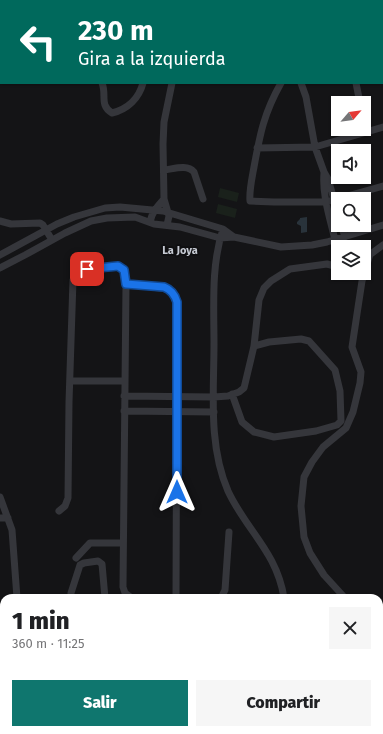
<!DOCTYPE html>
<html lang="es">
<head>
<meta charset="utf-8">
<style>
	body { margin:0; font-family:"Fira Sans",sans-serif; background:#f6f6f6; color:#202124; height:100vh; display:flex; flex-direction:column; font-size:15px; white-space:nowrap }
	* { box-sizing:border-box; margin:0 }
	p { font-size:13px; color:#757577 }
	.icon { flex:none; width:22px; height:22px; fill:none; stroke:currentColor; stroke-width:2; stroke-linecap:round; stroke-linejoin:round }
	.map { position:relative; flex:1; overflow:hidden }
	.details { position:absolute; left:0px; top:594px; width:383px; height:140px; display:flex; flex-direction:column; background:#fff; border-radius:12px 12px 0 0; box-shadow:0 1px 3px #0004 }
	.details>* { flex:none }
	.top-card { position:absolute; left:0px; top:0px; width:383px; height:84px; box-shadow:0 1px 3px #0004; background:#00695c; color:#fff; overflow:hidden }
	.needle { width:26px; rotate:62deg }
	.buttons { position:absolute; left:331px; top:96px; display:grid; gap:8px }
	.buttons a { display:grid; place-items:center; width:40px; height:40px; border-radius:0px; background:#fff; box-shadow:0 1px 3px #0004; font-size:20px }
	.pin { position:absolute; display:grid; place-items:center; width:34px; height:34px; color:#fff; margin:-17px; border-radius:8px; box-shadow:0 2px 6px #0006 }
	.me { position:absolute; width:44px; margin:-22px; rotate:0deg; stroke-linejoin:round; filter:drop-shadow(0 0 3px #0008) }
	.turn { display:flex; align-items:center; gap:14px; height:84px; padding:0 12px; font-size:18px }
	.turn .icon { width:52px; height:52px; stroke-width:2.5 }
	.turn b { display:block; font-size:28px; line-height:34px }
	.round { display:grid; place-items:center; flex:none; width:42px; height:42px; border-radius:0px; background:#f6f6f6 }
	.overview { display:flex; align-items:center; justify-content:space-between; height:68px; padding:0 12px }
	h1 { font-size:24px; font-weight:800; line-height:30px }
	.primary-button { display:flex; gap:8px; margin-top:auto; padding:8px 12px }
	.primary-button a { flex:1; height:46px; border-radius:0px; background:#0f766e; color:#fff; font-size:16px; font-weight:800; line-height:46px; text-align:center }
	.primary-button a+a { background:#f6f6f6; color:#202124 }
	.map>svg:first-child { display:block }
	.green { fill:#1a211b }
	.water { fill:#29333b }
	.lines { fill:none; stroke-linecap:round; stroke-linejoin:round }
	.minor { stroke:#35363b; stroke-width:7 }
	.route-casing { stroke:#114b97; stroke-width:10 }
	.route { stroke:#1a73e8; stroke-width:7 }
	.labels { text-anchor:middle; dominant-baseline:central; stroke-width:4; stroke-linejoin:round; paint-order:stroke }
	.neighbourhood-label { font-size:11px; font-weight:bold; fill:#c6cad3; stroke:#0f0f11 }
</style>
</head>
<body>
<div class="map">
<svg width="383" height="734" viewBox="0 0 383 734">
	<rect width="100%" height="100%" fill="#141416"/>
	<!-- green -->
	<path class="green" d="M220,188L239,193L237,202L218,197Z
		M218,204L237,209L235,218L216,213Z"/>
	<!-- water -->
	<path class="water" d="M307,217V232L301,233V226L297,224V222L300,219V218Z"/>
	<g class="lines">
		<!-- minor -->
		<path class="minor" d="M14,1L15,0
			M0,15L1,14
			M102,83C107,95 99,105 112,113C128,109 139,98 143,83
			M281,83C264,113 260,134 254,167C252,178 249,191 250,201L274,202H326L383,186
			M301,83L306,97L315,147L324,172L328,179L338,213
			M356,83L360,103
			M257,148L315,147L383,127
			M164,170C174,169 187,164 194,172L203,199
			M324,173C322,195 330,218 335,240
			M0,221L11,224L40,223L43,225L52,240
			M150,222C152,212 157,207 164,199
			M167,225L169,216L164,199L163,144L164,122L172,83
			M341,225L345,237
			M223,229C211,265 214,306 214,344C214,392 208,445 228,491C246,530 277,552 284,598
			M0,255L57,224L74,217L105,208L120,207L163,211L223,229L234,237
			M368,256L383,245
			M0,268L25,255L65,233L91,221L107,218L135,217L154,224L180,227L220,238L234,237L281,247L312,245L327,242L383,225
			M126,284L168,289L175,297L177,302L176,598
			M70,381H124
			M232,394L242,422L254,432L274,437L316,431L337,425L341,421L340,391L335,370L309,341L301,339L269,342L254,346
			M124,396L214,397L228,396L239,392L244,388L254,346L259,300L264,288L271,281L290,269L327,264L338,267
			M124,411L214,412
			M0,497L12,530L17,598
			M59,511L65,506L68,498L69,402L73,280C79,265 104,267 118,266L124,270L126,284L123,587L125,593L132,598
			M0,518H8
			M76,558L90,543H123
			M71,598V593L80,565L84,563L98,561L102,564L105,598
			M221,598L225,590L229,532
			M345,598L324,575L310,553L304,537L301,506L304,477L312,462L323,447L346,428L353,412L360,383L361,372L352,347L362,281L370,254
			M379,699L383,700
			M74,730V734
			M202,730V734
			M11,734V730
			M137,734V730
			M282,734L283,730"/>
	</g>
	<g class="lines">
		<defs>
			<path id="route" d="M87,269L118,266L124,270L126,284L164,287C172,290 175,295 177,302V492"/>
		</defs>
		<!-- route casing -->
		<use href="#route" class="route-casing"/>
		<!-- route -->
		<use href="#route" class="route"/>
	</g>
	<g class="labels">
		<!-- neighbourhood labels -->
		<g class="neighbourhood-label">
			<text x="180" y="250">La Joya</text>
		</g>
	</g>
</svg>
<div class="buttons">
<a><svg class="needle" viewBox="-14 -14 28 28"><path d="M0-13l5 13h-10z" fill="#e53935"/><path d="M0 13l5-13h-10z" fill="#757577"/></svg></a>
<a><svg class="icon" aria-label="sound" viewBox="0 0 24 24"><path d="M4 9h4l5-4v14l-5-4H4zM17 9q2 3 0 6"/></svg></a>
<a><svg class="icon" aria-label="search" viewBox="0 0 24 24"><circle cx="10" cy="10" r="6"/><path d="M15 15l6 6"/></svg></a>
<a><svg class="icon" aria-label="layers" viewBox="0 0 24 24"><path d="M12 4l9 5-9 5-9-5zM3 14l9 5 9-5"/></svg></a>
</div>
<div class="pin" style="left:87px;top:269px;background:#d93025"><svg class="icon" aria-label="arrive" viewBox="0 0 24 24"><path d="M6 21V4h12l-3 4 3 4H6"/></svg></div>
<svg class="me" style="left:177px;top:492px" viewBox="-20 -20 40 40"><path d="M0-17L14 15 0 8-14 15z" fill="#1a73e8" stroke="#fff" stroke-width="4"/></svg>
<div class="top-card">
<div class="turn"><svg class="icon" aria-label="left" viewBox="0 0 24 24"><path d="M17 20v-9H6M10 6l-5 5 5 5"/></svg><div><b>230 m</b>Gira a la izquierda</div></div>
</div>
<section class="details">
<div class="overview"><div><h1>1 min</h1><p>360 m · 11:25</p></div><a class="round"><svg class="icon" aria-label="close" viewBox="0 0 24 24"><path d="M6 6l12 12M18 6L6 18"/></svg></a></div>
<div class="primary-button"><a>Salir</a><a>Compartir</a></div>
</section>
</div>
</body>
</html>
